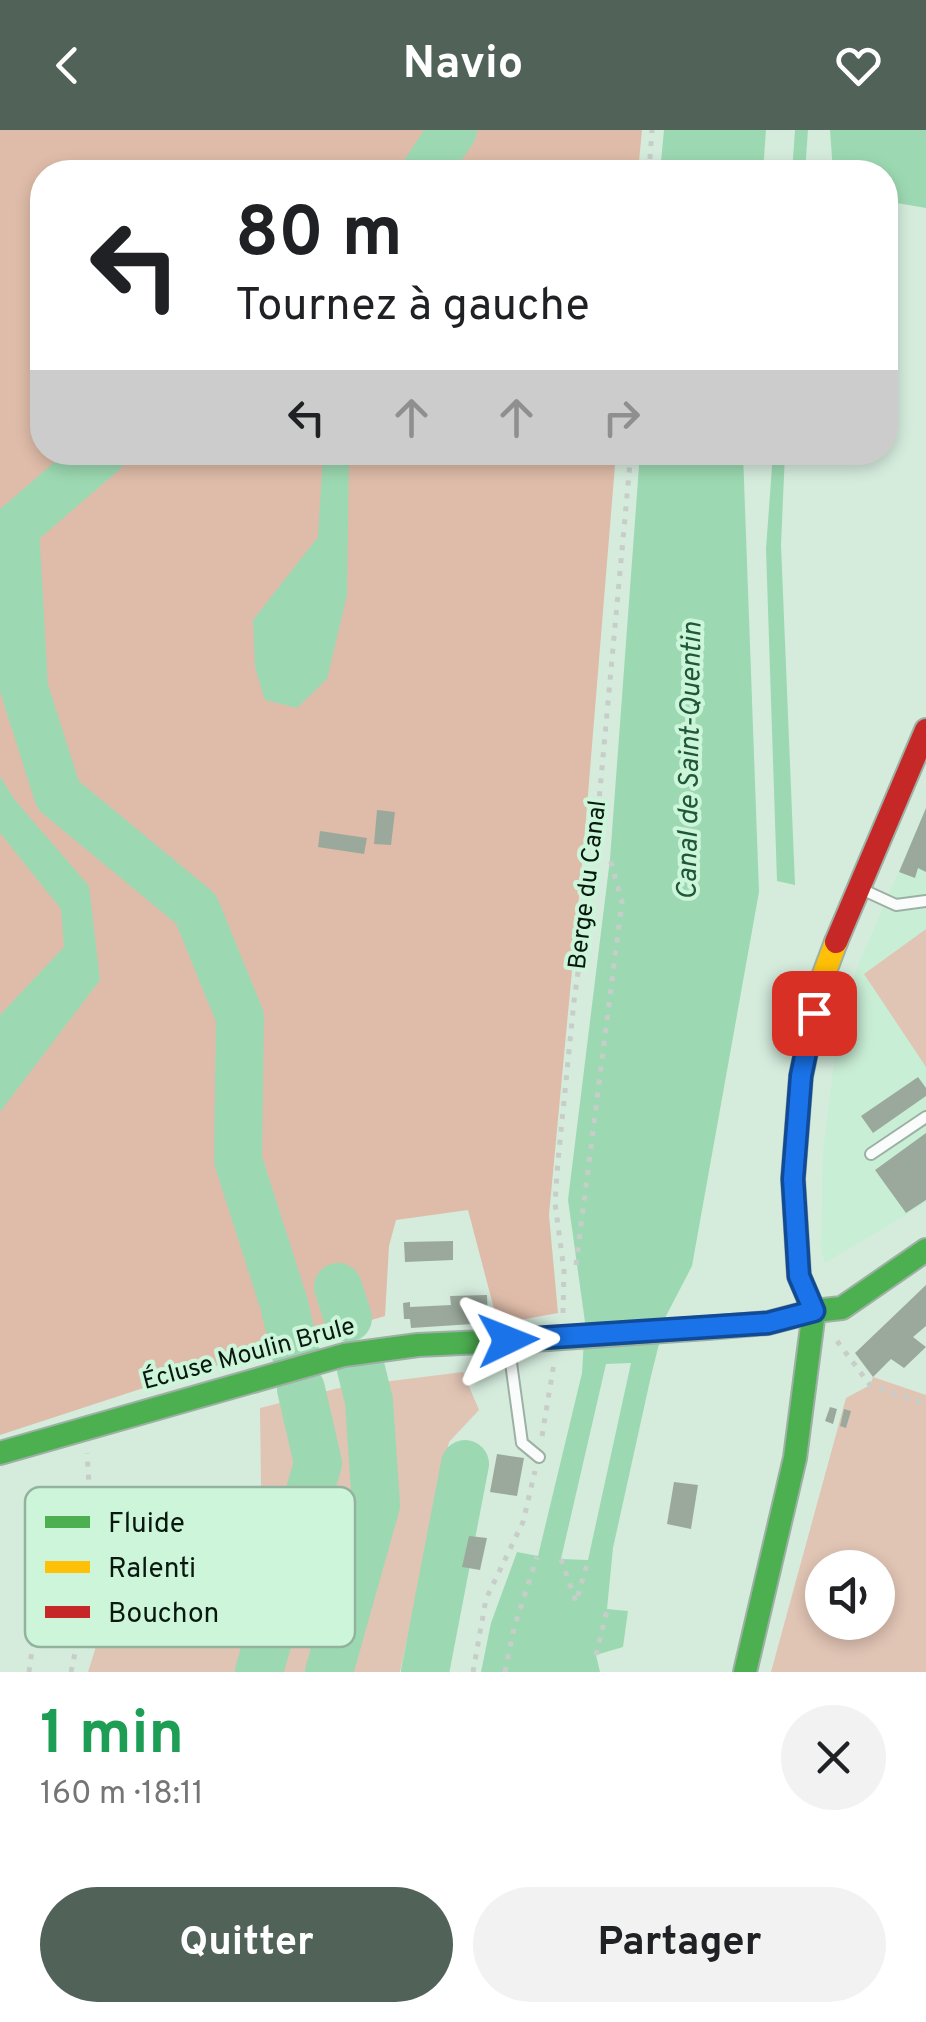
<!DOCTYPE html>
<html lang="fr">
<head>
<meta charset="utf-8">
<style>
	body { margin:0; font-family:Overpass,sans-serif; background:#f2f2f2; color:#202124; height:100vh; display:flex; flex-direction:column; font-size:38px; white-space:nowrap }
	* { box-sizing:border-box; margin:0 }
	p { font-size:32px; color:#757577 }
	.icon { flex:none; width:55px; height:55px; fill:none; stroke:currentColor; stroke-width:2; stroke-linecap:round; stroke-linejoin:round }
	.map { position:relative; height:1542px; overflow:hidden }
	.sheet { display:flex; flex-direction:column; background:#fff; flex:1 }
	.sheet>* { flex:none }
	.top-card { position:absolute; left:30px; top:30px; width:868px; height:305px; border-radius:40px; box-shadow:0 5px 15px #0003; background:#fff; color:#202124; overflow:hidden }
	.buttons { position:absolute; left:805px; top:1420px; display:grid; gap:20px }
	.buttons a { display:grid; place-items:center; width:90px; height:90px; border-radius:50%; background:#fff; box-shadow:0 5px 15px #0003; font-size:50px }
	.pin { position:absolute; display:grid; place-items:center; width:85px; height:85px; color:#fff; margin:-42px; border-radius:20px; box-shadow:0 5px 15px #0006 }
	.me { position:absolute; width:110px; margin:-55px; rotate:88deg; stroke-linejoin:round; filter:drop-shadow(0 0 8px #0008) }
	.turn { display:flex; align-items:center; gap:35px; height:210px; padding:0 40px; font-size:45px }
	.turn .icon { width:130px; height:130px; stroke-width:2.5 }
	.turn b { display:block; font-size:70px; line-height:85px }
	.lanes { display:flex; align-items:center; height:95px; padding:0 40px; background:#0003; justify-content:center; gap:50px; direction:ltr }
	.lanes .off { opacity:.35 }
	.round { display:grid; place-items:center; flex:none; width:105px; height:105px; border-radius:52px; background:#f2f2f2 }
	.headline { display:flex; align-items:center; justify-content:space-between; height:170px; padding:0 40px }
	h1 { font-size:60px; font-weight:700; line-height:75px; color:#1e9e55 }
	.button { display:flex; gap:20px; margin-top:auto; padding:20px 40px }
	.button a { flex:1; height:115px; border-radius:60px; background:#516358; color:#fff; font-size:40px; font-weight:700; line-height:115px; text-align:center }
	.button a+a { background:#f2f2f2; color:#202124 }
	header { display:flex; justify-content:space-between; align-items:center; height:130px; padding:0 40px; background:#516358; color:#fff; font-size:45px; font-weight:700 }
	.map>svg:first-child { display:block }
	.built { fill:#c9eed6 }
	.green { fill:#e0c4b4; fill-rule:evenodd }
	.forest { fill:#dfbca9 }
	.water { fill:#9cd9b2; fill-rule:evenodd }
	.lines { fill:none; stroke-linecap:round; stroke-linejoin:round }
	.river { stroke:#9cd9b2; stroke-width:48 }
	.building { fill:#9ba99c }
	.lane-casing { stroke:#9db0a4; stroke-width:14 }
	.fast-casing { stroke:#9db0a4; stroke-width:26 }
	.slow-casing { stroke:#9db0a4; stroke-width:26 }
	.jam-casing { stroke:#9db0a4; stroke-width:26 }
	.path { stroke:#c7cdc9; stroke-width:5; stroke-dasharray:5 8; stroke-linecap:butt }
	.lane { stroke:#f9fcfa; stroke-width:10 }
	.fast { stroke:#4caf50; stroke-width:22 }
	.slow { stroke:#ffc107; stroke-width:22 }
	.jam { stroke:#c62828; stroke-width:22 }
	.fast-bridge-casing { stroke:#9db0a4; stroke-width:26; stroke-linecap:butt }
	.fast-bridge { stroke:#4caf50; stroke-width:22 }
	.route-casing { stroke:#114b97; stroke-width:25 }
	.route { stroke:#1a73e8; stroke-width:18 }
	.labels { text-anchor:middle; dominant-baseline:central; stroke-width:8; stroke-linejoin:round; paint-order:stroke }
	.street-label { font-size:25px; fill:#0a1910; stroke:#ccf5da }
	.water-label { font-size:28px; font-style:italic; fill:#1e5838; stroke:#ccf5da }
	.key { fill:#ccf5da; stroke:#92b39d; stroke-width:2.5 }
	.key-label { font-size:28px; fill:#0a1910 }
</style>
</head>
<body>
<header><svg class="icon" aria-label="back" viewBox="0 0 24 24"><path d="M15 5l-7 7 7 7"/></svg>Navio<svg class="icon" aria-label="heart" viewBox="0 0 24 24"><path d="M12 20l-8-8c-3-5 5-10 8-4 3-6 11-1 8 4z"/></svg></header>
<div class="map">
<svg width="926" height="1542" viewBox="0 0 926 1542">
	<rect width="100%" height="100%" fill="#d5ecdd"/>
	<!-- built -->
	<path class="built" d="M926,678V1073L825,1133L821,1120L823,1021L839,891L859,833Z"/>
	<!-- green -->
	<path class="green" d="M926,799V937L864,844Z
		M463,1242L479,1280L449,1312L400,1542H88L105,1488L262,1438L260,1278L343,1257Z
		M873,1247L926,1265V1542H771L846,1268L870,1255ZM822,1438H878V1492H822Z"/>
	<!-- forest -->
	<path class="forest" d="M0,0H642L638,42H42V322L616,323L584,713L549,1085L558,1183L498,1194L468,1080L396,1090L389,1116L385,1186L168,1250L0,1305Z"/>
	<!-- water -->
	<path class="water" d="M664,0H766L763,42H660Z
		M795,0H808L805,42H792Z
		M830,0H926V78L885,71V42H833Z
		M323,323H349L347,465L327,549L297,578L265,570L255,537L253,490L318,407Z
		M640,323H743L759,762L692,1136L666,1186L651,1246L613,1418L607,1479L628,1481L623,1517L596,1525L600,1542H481L491,1493L517,1422L538,1426L582,1243L585,1192L568,1070L610,729ZM631,1233L588,1430L561,1429L606,1234Z
		M773,323H785L781,415L795,755L777,751L766,419Z
		M0,646L14,669L89,756L100,850L0,982V885L64,817L61,779L0,703Z"/>
	<g class="lines">
		<!-- river -->
		<path class="river" d="M425,42L453,0
			M103,322L15,398L24,558L58,665L196,779L240,887L238,1030L284,1174L296,1225
			M338,1157L348,1188
			M259,1542L318,1333L301,1259
			M329,1542L376,1375L369,1271L361,1239
			M425,1542L465,1334"/>
	</g>
	<!-- building -->
	<path class="building" d="M926,678V742L918,738L915,748L899,742Z
		M377,680L395,682L391,715L374,714Z
		M320,701L367,708L364,724L318,717Z
		M918,947L926,958V966L873,1003L861,986Z
		M926,1003V1070L906,1083L875,1040Z
		M453,1111V1130L405,1132L404,1112Z
		M926,1155V1187L919,1183L926,1187V1196L913,1207L926,1217L904,1238L891,1229L873,1247L855,1223Z
		M487,1165L488,1193L411,1198L410,1189H404L403,1173L410,1172V1177L451,1175L450,1166Z
		M830,1277L837,1279L833,1294L825,1291Z
		M844,1279L851,1281L846,1298L840,1296Z
		M497,1324L524,1328L517,1366L490,1362Z
		M674,1352L698,1355L691,1399L667,1394Z
		M469,1406L487,1408L480,1440L462,1437Z"/>
	<g class="lines">
		<defs>
			<path id="lane" d="M859,758L896,775L926,771
				M871,1024L926,987
				M508,1211L522,1313L539,1327"/>
			<path id="fast" d="M707,1198L768,1193L814,1181L842,1178L926,1120
				M0,1323L344,1225L418,1215L548,1209
				M745,1542L795,1328L814,1181"/>
			<path id="slow" d="M814,1181L799,1146L793,1049L801,946L821,852L836,812"/>
			<path id="jam" d="M836,812L926,600"/>
		</defs>
		<!-- lane casing -->
		<use href="#lane" class="lane-casing"/>
		<!-- fast casing -->
		<use href="#fast" class="fast-casing"/>
		<!-- slow casing -->
		<use href="#slow" class="slow-casing"/>
		<!-- jam casing -->
		<use href="#jam" class="jam-casing"/>
		<!-- path -->
		<path class="path" d="M649,42L652,0
			M576,1135L622,772L610,729
			M563,1183L564,1140L555,1073L558,1031L574,871L593,736L631,322
			M837,1211L870,1255L926,1274
			M542,1306L554,1233
			M561,1429L576,1472L588,1431
			M596,1525L607,1480
			M29,1542L35,1499
			M71,1542L94,1432L87,1323
			M473,1542L486,1469L523,1392L535,1341
			M505,1542L514,1498L537,1427"/>
		<!-- lane -->
		<use href="#lane" class="lane"/>
		<!-- fast -->
		<use href="#fast" class="fast"/>
		<!-- slow -->
		<use href="#slow" class="slow"/>
		<!-- jam -->
		<use href="#jam" class="jam"/>
		<defs>
			<path id="fast-bridge" d="M548,1209L707,1198"/>
		</defs>
		<!-- fast-bridge casing -->
		<use href="#fast-bridge" class="fast-bridge-casing"/>
		<!-- fast-bridge -->
		<use href="#fast-bridge" class="fast-bridge"/>
	</g>
	<g class="lines">
		<defs>
			<path id="route" d="M508,1210L768,1193L814,1181L799,1146L793,1049L801,946L814,883"/>
		</defs>
		<!-- route casing -->
		<use href="#route" class="route-casing"/>
		<!-- route -->
		<use href="#route" class="route"/>
	</g>
	<g class="labels">
		<!-- street labels -->
		<g class="street-label">
			<text transform="translate(589 755) rotate(-83)">Berge du Canal</text>
			<text transform="translate(249 1225) rotate(-15)">Écluse Moulin Brule</text>
		</g>
		<!-- water labels -->
		<g class="water-label">
			<text transform="translate(691 631) rotate(-89)">Canal de Saint-Quentin</text>
		</g>
	</g>
	<!-- legend -->
	<rect x="25" y="1357" width="330" height="160" rx="15" class="key"/>
	<rect x="45" y="1386" width="45" height="12" fill="#4caf50"/>
	<rect x="45" y="1431" width="45" height="12" fill="#ffc107"/>
	<rect x="45" y="1476" width="45" height="12" fill="#c62828"/>
	<g class="key-label">
		<text x="108" y="1402">Fluide</text>
		<text x="108" y="1447">Ralenti</text>
		<text x="108" y="1492">Bouchon</text>
	</g>
</svg>
<div class="buttons">
<a><svg class="icon" aria-label="sound" viewBox="0 0 24 24"><path d="M4 9h4l5-4v14l-5-4H4zM17 9q2 3 0 6"/></svg></a>
</div>
<div class="pin" style="left:814px;top:883px;background:#d93025"><svg class="icon" aria-label="arrive" viewBox="0 0 24 24"><path d="M6 21V4h12l-3 4 3 4H6"/></svg></div>
<svg class="me" style="left:508px;top:1210px" viewBox="-20 -20 40 40"><path d="M0-17L14 15 0 8-14 15z" fill="#1a73e8" stroke="#fff" stroke-width="4"/></svg>
<div class="top-card">
<div class="turn"><svg class="icon" aria-label="left" viewBox="0 0 24 24"><path d="M17 20v-9H6M10 6l-5 5 5 5"/></svg><div><b>80 m</b>Tournez à gauche</div></div>
<div class="lanes"><svg class="icon" aria-label="left" viewBox="0 0 24 24"><path d="M17 20v-9H6M10 6l-5 5 5 5"/></svg><svg class="icon off" aria-label="ahead" viewBox="0 0 24 24"><path d="M12 20V5M6 11l6-6 6 6"/></svg><svg class="icon off" aria-label="ahead" viewBox="0 0 24 24"><path d="M12 20V5M6 11l6-6 6 6"/></svg><svg class="icon off" aria-label="right" viewBox="0 0 24 24"><path d="M7 20v-9h11M14 6l5 5-5 5"/></svg></div>
</div>
</div>
<section class="sheet">
<div class="headline"><div><h1>1 min</h1><p>160 m · 18:11</p></div><a class="round"><svg class="icon" aria-label="close" viewBox="0 0 24 24"><path d="M6 6l12 12M18 6L6 18"/></svg></a></div>
<div class="button"><a>Quitter</a><a>Partager</a></div>
</section>
</body>
</html>
